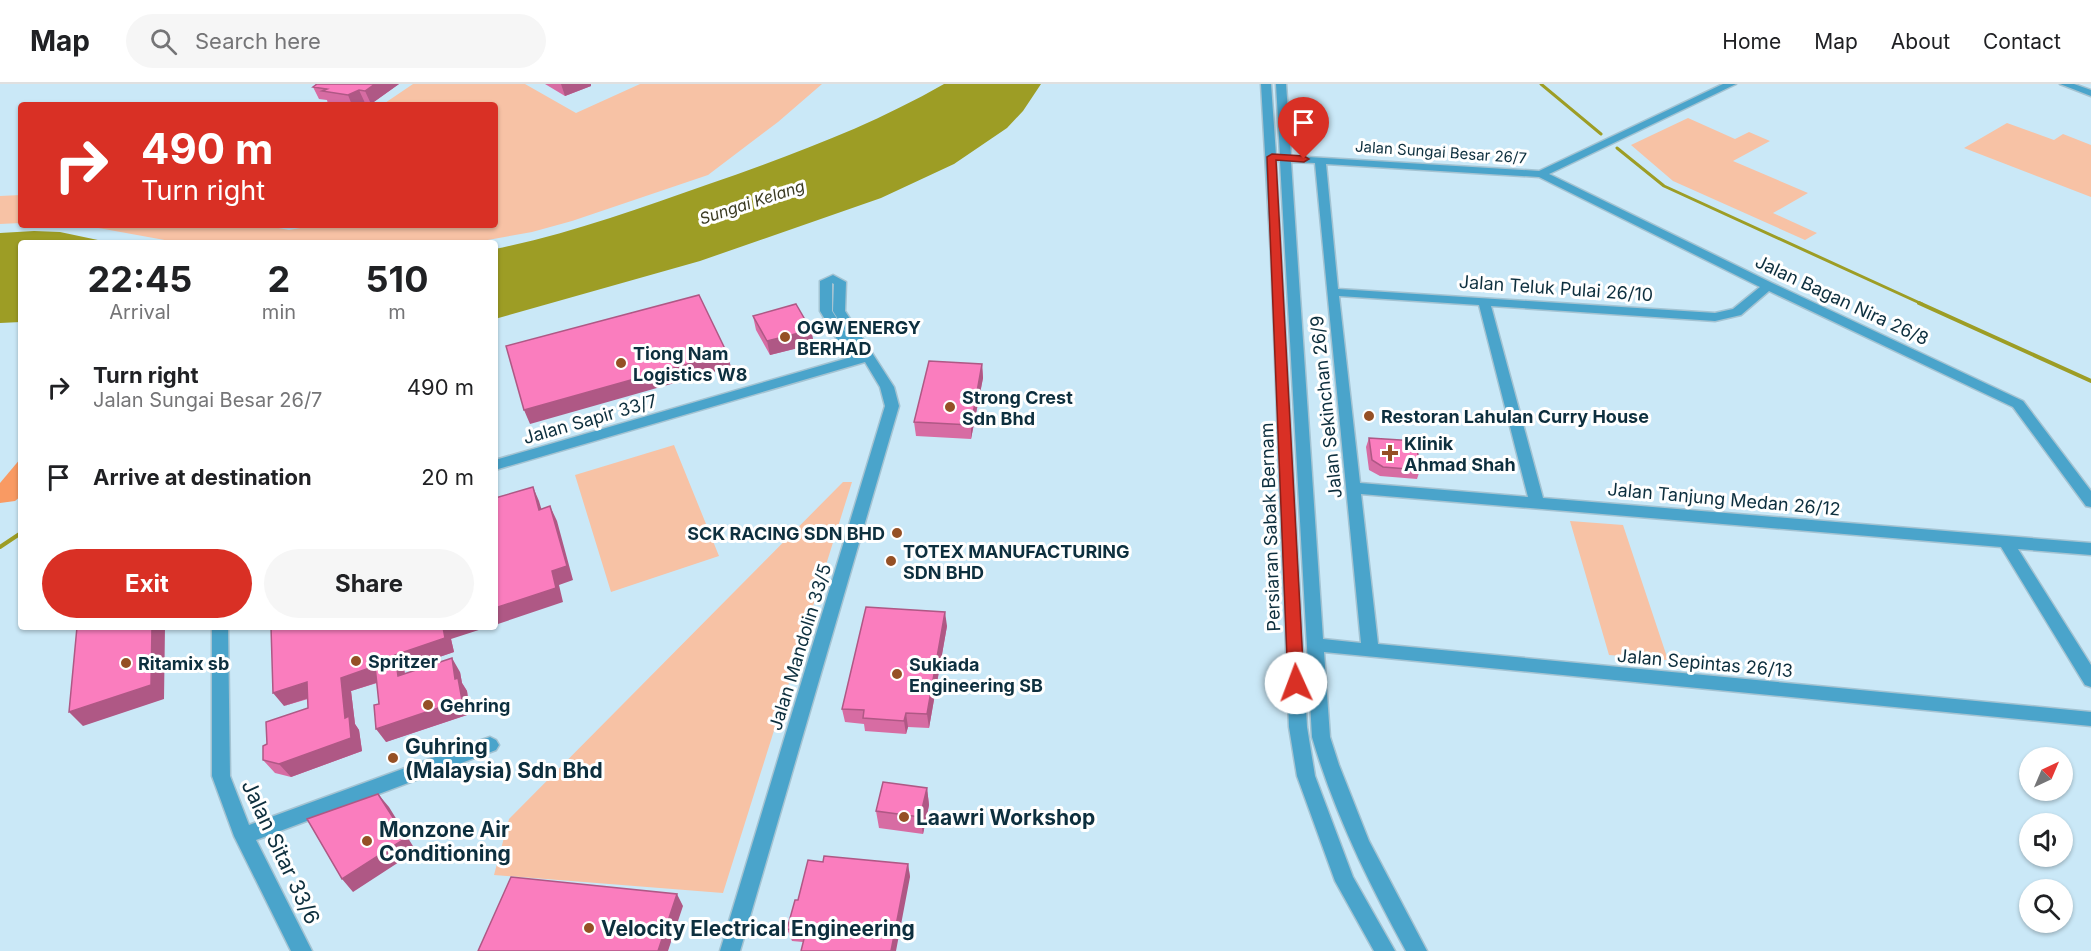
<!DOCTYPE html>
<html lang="en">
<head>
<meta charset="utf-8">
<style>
	body { margin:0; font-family:Inter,sans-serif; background:#f6f6f6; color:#202124; height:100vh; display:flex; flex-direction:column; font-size:22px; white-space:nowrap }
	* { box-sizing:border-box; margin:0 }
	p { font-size:20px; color:#757577 }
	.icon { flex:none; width:33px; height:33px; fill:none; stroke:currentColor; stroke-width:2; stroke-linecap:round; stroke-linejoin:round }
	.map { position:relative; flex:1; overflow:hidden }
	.sheet { position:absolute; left:18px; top:156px; width:480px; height:390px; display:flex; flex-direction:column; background:#fff; border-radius:6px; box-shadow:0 2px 4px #0004 }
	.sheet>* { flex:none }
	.guide { position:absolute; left:18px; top:18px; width:480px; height:126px; border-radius:6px; box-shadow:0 2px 4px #0004; background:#d93025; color:#fff; overflow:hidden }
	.needle { width:39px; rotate:44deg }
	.fabs { position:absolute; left:2019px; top:663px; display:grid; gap:12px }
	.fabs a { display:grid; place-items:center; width:54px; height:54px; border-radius:50%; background:#fff; box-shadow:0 2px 4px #0004; font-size:30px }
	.pin { position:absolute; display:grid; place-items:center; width:51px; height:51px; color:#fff; margin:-62px -26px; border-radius:50% 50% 50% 0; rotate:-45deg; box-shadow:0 0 6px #0007 }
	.pin .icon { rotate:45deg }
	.me { position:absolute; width:66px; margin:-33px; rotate:358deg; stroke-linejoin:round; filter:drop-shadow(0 0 4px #0008) }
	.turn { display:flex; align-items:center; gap:21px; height:126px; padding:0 24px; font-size:27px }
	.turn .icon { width:78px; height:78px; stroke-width:2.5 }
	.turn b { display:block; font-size:42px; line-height:51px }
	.eta { display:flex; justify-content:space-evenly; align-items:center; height:102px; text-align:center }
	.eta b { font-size:36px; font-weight:700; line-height:42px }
	.button { display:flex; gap:12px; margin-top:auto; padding:12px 24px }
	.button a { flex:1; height:69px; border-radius:36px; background:#d93025; color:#fff; font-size:24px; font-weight:700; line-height:69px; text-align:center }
	.button a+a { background:#f6f6f6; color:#202124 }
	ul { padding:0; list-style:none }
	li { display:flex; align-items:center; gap:18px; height:90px; padding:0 24px }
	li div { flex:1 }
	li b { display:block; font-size:22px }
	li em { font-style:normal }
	header { display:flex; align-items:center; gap:36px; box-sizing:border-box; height:84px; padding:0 30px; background:#fff; border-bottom:2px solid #e0e0e0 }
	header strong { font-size:28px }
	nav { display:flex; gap:33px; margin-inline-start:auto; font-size:21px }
	.search { width:420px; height:54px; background:#f6f6f6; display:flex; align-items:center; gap:15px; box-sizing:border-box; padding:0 21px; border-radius:33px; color:#757577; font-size:22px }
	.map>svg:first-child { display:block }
	.green { fill:#f7c2a5 }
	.forest { fill:#f99a63 }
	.water { fill:#9d9d25 }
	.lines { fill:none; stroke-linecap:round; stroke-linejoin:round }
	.stream-far1 { stroke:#9d9d25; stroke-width:3 }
	.stream { stroke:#9d9d25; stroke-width:4 }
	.minor-casing { stroke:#a4c3d2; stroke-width:3 }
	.minor { fill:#4aa4cb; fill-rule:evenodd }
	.wall { fill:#d76ca3 }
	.shaded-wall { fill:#af5885 }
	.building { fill:#fa7dbe; stroke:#af5885; stroke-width:1.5 }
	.route { fill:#d93025; stroke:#8d1f18; stroke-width:1.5 }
	.poi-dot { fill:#955025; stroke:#fff; stroke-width:2 }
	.labels { text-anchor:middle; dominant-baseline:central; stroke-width:6; stroke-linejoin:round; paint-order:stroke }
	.far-street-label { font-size:15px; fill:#0d2f3e; stroke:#fff }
	.far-water-label { font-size:16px; font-style:italic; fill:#3a3a22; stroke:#fff }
	.street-label { font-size:18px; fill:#0d2f3e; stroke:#fff }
	.poi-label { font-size:18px; font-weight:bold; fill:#0d2f3e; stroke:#fff; text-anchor:start }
	.near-poi-label { font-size:21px; font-weight:bold; fill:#0d2f3e; stroke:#fff; text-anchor:start }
	.near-street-label { font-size:21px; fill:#0d2f3e; stroke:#fff }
</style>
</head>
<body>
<header>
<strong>Map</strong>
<div class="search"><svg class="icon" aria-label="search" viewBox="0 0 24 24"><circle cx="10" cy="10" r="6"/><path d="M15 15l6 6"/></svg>Search here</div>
<nav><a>Home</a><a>Map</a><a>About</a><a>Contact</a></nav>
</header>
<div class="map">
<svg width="2091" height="867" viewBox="0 0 2091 867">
	<rect width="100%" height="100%" fill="#cae8f7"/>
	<!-- green -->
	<path class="green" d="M413,0H525L576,29L640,0H822L778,38L708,91L572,137L532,148L471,159H181L82,141H263L289,146L317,141H495V21H382Z
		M1688,34L1735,55L1749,48L1770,57L1733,77L1808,109L1773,129L1817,149L1805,156L1673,97L1631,61Z
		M2007,39L2054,56L2063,50L2091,61V113L1964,64Z
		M21,111V139L0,140V112Z
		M674,361L719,472L611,508L575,391Z
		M843,398H852L723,809L494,791L509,735Z
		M1570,437L1623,441L1668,576L1609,571Z"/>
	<!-- forest -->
	<path class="forest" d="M21,374V412L15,417L0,419V399Z"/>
	<!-- water -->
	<path class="water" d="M944,0H1041L1023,27L1007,44L954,80L881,114L700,177L495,235V165C569,150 638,125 709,100C789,72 869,43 944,0Z
		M34,147L60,148L112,159H21V238L0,239V149Z"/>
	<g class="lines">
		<!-- stream-far1 -->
		<path class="stream-far1" d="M1541,0L1601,50
			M1617,64L1664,102L1922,220"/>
		<!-- stream -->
		<path class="stream" d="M1919,219L2091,297
			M0,463L21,449"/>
		<defs>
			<path id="minor" d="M1261,0H1271L1276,71H1280L1276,0H1286L1291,72L1539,87L1723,0H1736L1549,90L1772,199L2023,317L2091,407V423L2086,422L2013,323L1769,207L1741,231L1715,237L1491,222L1543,414L2091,459V471L2018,465L2091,581V603L2085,601L2001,463L1361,410L1378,560L2091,628V642L1324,568L1330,653L1339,681L1369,757L1427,867H1406C1368,798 1334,728 1312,653L1280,77H1276L1307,643L1315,692L1353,793L1395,867H1374L1335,797L1297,692L1289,643L1271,172ZM1291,78L1315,79L1361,559L1323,555ZM1326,80L1539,93L1760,203L1733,225L1715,229L1338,205ZM1339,212L1479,221L1528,413L1360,399Z
				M2060,0H2074L2091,6V12Z
				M833,191L846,198L845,227L894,303L899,322L740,867H720L885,322L880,303L865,278L495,386V376L848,274L820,227V197ZM832,199L834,200L833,227L860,271L832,227Z
				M212,543H228L230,692L249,741L490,653L496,656L499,661L496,666L256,756L312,867H291L234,752L212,692Z"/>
		</defs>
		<!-- minor casing -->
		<use href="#minor" class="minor-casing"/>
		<!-- minor -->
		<use href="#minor" class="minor"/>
	</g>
	<!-- wall -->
	<path class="wall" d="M315,0H399L371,20L365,19L359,21H336L328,20L327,16L319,15L313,3L316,1Z
		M545,0H591V2L565,12Z
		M753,232L811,246L814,260L770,271L756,246Z
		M982,280L983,294L971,355L916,352L914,338Z
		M1369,354L1420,386L1417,395L1380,392L1369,386L1366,363Z
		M947,542L929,644L908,643L906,650L865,647L864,640L845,638L842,625Z
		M451,555L454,568L404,585L405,589L460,588L462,599L467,607L470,630L386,658L379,620L377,599L351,607L355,640L359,646L362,667L291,693L275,689L263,676L267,660L308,624V615L284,622Z
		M927,704L929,721L923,750L879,744L876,727Z
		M823,778L908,780L910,793L803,858L792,857L787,845L798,816Z"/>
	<!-- shaded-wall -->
	<path class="shaded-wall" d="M375,0H399L371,20L365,7Z
		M561,0H591V2L565,12Z
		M359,6L365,19L359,21H352L348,11Z
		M811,246L814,260L770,271L767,257Z
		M727,269L731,283L530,340L524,326Z
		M982,280L983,294L971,355V341Z
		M533,403L539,417L546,440L539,426Z
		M550,422L557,437L573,496L559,501L563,518L495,541V524L552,487Z
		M945,528L947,542L929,644L927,630Z
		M152,543H165L164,615L83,642L69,628Z
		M443,543H488L451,555L454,568L404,585L407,605L398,592L395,571Z
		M452,574L460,588L462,599L467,607L470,630L386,658L376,645L455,595Z
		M375,582L385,596L351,607L355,640L359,646L362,667L291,693L279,680L341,594Z
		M307,598L318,611L284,622L273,609Z
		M906,629L908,643L906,650L904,637Z
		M927,704L929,721L923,750L920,733Z
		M378,710L389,723L416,767L353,808L342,795Z
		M908,780L910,793L896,867H891Z
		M677,810L683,822L668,867H658Z"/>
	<!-- building -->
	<path class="building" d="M317,0H375L365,7L359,6L348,11L322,7L327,5L313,3Z
		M699,211L727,269L524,326L506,262Z
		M796,220L811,246L767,257L753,232Z
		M929,277L982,280L971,341L914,338Z
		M1369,354L1416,357L1420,386L1383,383L1372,376Z
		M533,403L539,426L550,422L567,482L552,487L556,504L495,524V414Z
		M866,523L945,528L927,630L906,629L904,637L863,634L864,626L842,625Z
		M77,543H152L151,601L69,628Z
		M271,543H443L445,554L395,571L398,592L452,574L455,595L458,594L462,616L376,645L374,621L379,620L375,582L341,594L345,634L349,632L351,654L279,680L263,676V662L267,660L266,638L308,624L307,598L273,609Z
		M883,698L927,704L920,733L876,727Z
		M378,710L406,754L342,795L307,735Z
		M824,772L908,780L891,867H801L806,847L787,845L795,816H798L808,776L823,778Z
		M511,793L677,810L658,867H478Z"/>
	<!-- route -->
	<path class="route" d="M1272,70L1304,72L1309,75L1304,78L1276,76L1304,599L1301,603L1296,605L1290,603L1288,599L1267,73Z"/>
	<!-- markers -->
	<g class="poi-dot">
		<circle cx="785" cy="253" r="6"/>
		<circle cx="621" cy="279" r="6"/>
		<circle cx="950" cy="323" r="6"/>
		<circle cx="1369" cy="332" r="6"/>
		<path d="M1387 360h6v6h6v6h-6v6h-6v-6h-6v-6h6z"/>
		<circle cx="897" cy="449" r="6"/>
		<circle cx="891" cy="477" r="6"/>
		<circle cx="356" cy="577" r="6"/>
		<circle cx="126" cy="579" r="6"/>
		<circle cx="897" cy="590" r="6"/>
		<circle cx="428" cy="621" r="6"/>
		<circle cx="393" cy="674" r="6"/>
		<circle cx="904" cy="733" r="6"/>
		<circle cx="367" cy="757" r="6"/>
		<circle cx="589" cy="844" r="6"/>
	</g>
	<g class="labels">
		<!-- far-street labels -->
		<g class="far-street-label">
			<text transform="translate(1441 68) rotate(4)">Jalan Sungai Besar 26/7</text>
		</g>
		<!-- far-water labels -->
		<g class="far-water-label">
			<text transform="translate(752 118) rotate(-18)">Sungai Kelang</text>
		</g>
		<!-- street labels -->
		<g class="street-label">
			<text transform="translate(1556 204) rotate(4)">Jalan Teluk Pulai 26/10</text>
			<text transform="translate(1842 216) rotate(25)">Jalan Bagan Nira 26/8</text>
			<text transform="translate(1326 323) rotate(-96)">Jalan Sekinchan 26/9</text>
			<text transform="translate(590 335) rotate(-16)">Jalan Sapir 33/7</text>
			<text transform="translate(1724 415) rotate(5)">Jalan Tanjung Medan 26/12</text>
			<text transform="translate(1270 443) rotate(-92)">Persiaran Sabak Bernam</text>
			<text transform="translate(800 563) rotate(-73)">Jalan Mandolin 33/5</text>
			<text transform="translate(1705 579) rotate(5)">Jalan Sepintas 26/13</text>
		</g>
		<!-- poi labels -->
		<g class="poi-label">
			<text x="797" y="243">OGW ENERGY<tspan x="797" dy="21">BERHAD</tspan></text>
			<text x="633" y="269">Tiong Nam<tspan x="633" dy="21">Logistics W8</tspan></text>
			<text x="962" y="313">Strong Crest<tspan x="962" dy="21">Sdn Bhd</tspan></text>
			<text x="1381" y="332">Restoran Lahulan Curry House</text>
			<text x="1404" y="359">Klinik<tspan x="1404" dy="21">Ahmad Shah</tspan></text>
			<text x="885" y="449" text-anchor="end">SCK RACING SDN BHD</text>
			<text x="903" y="467">TOTEX MANUFACTURING<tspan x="903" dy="21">SDN BHD</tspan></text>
			<text x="368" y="577">Spritzer</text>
			<text x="138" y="579">Ritamix sb</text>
			<text x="909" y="580">Sukiada<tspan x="909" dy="21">Engineering SB</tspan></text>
			<text x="440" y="621">Gehring</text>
		</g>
		<!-- near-poi labels -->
		<g class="near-poi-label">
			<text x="405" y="662">Guhring<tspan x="405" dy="24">(Malaysia) Sdn Bhd</tspan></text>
			<text x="916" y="733">Laawri Workshop</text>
			<text x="379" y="745">Monzone Air<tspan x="379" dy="24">Conditioning</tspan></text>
			<text x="601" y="844">Velocity Electrical Engineering</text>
		</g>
		<!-- near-street labels -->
		<g class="near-street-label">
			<text transform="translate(281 768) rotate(65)">Jalan Sitar 33/6</text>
		</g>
	</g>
</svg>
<div class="fabs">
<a><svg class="needle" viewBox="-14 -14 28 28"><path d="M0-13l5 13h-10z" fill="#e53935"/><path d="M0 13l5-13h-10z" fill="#757577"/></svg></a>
<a><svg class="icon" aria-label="sound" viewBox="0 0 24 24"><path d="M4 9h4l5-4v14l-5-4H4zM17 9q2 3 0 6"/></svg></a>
<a><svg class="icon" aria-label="search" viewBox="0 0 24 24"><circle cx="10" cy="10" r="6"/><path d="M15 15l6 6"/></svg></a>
</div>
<div class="pin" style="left:1304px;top:75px;background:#d93025"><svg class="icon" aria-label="arrive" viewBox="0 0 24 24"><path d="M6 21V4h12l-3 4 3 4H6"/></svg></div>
<svg class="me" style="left:1296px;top:599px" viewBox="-20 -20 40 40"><circle r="19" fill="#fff"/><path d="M0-13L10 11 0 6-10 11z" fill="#d93025"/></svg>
<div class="guide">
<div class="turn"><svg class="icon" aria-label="right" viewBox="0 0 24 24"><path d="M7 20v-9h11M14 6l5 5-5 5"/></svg><div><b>490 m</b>Turn right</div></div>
</div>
<section class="sheet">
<div class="eta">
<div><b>22:45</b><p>Arrival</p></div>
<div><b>2</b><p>min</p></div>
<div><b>510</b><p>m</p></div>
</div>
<ul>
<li><svg class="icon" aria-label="right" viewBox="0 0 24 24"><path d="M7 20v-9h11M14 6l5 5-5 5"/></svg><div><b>Turn right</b><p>Jalan Sungai Besar 26/7</p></div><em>490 m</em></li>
<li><svg class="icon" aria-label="arrive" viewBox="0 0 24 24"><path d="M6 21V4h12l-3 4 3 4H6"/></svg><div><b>Arrive at destination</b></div><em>20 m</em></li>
</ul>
<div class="button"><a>Exit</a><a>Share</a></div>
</section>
</div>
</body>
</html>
